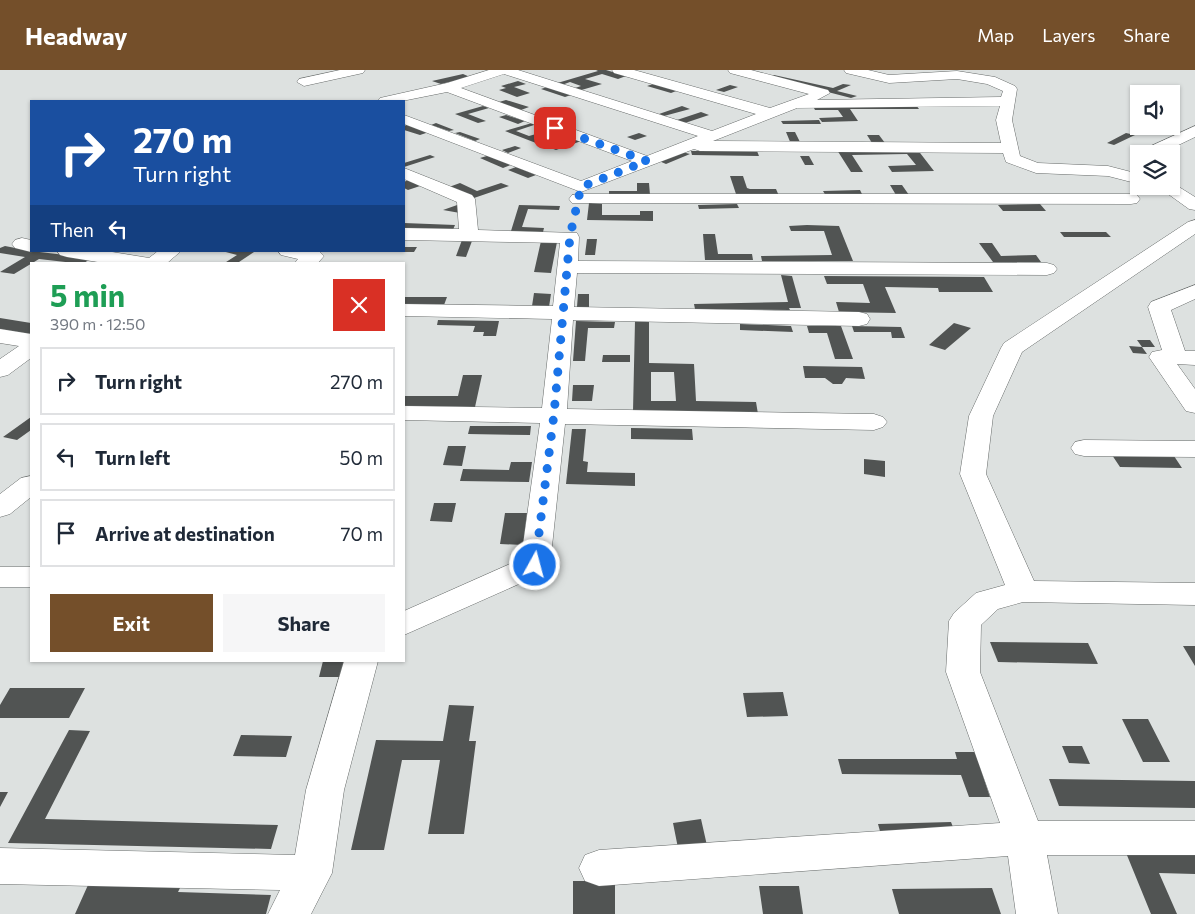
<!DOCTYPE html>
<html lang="en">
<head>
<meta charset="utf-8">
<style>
	body { margin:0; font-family:Commissioner,sans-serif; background:#f6f6f7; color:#1f2937; height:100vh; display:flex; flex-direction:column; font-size:19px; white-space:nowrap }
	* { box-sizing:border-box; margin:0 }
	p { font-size:16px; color:#747a83 }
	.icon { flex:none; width:28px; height:28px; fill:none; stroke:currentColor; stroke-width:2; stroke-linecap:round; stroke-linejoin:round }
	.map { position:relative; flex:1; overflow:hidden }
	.sheet { position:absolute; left:30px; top:192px; width:375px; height:400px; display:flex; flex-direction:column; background:#fff; border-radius:0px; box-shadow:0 1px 4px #0004 }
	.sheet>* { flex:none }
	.guide { position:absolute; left:30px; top:30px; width:375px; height:152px; border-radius:0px; box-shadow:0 1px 4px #0004; background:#1a4fa0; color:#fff; overflow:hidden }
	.fabs { position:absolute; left:1130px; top:15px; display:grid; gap:10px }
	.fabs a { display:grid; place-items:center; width:50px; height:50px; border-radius:0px; background:#fff; box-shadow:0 1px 4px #0004; font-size:25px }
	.pin { position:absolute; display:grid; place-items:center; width:42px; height:42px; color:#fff; margin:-21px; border-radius:10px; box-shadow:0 2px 8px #0006 }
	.me { position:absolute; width:55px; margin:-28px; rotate:7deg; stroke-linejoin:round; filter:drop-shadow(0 0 4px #0008) }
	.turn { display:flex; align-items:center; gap:18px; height:105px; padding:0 20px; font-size:22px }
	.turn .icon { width:65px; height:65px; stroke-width:2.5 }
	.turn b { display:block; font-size:35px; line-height:42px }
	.then { display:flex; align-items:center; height:48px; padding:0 20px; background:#0003; gap:10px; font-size:19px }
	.round { display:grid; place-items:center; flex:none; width:52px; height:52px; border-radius:0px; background:#f6f6f7 }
	.overview { display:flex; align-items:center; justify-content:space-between; height:85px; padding:0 20px }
	h1 { font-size:30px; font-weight:700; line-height:38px; color:#1e9e55 }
	.button { display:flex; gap:10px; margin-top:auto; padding:10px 20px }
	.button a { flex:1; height:58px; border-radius:0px; background:#744f2a; color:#fff; font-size:20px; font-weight:700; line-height:58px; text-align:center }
	.button a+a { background:#f6f6f7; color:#1f2937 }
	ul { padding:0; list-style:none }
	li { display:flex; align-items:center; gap:15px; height:68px; margin:0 10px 8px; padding:0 10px; border:2px solid #e0e1e3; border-radius:0px }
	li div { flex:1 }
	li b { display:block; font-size:19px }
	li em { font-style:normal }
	header { display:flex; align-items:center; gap:30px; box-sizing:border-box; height:70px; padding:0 25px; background:#744f2a; color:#fff }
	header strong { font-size:24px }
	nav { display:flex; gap:28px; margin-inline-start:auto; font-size:18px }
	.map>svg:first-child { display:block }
	.building { fill:#515453; fill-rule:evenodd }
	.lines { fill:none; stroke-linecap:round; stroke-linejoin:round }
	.minor-casing { stroke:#676b6a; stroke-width:1 }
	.minor { fill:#fff; fill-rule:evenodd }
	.route { stroke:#1a73e8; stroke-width:9; stroke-dasharray:0 16.2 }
</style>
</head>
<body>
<header>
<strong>Headway</strong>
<nav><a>Map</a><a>Layers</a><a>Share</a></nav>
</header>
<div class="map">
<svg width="1195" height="844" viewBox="0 0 1195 844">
	<rect width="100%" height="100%" fill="#dde1e0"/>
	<!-- building -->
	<path class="building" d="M596,0H606L626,6L618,9L602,4L585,9L602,14L578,21L572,19L581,16L570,12L559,16L554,14L598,1Z
		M463,4L470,7L441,14L432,11Z
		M774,5L833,18L843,14L851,15L837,21L857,26L851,28L770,7Z
		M518,11L526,14L514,17L530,23L517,27L499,20L506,18L501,16Z
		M656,13L679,20L671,23L647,16Z
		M730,15L738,17L724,22L716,20Z
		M547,17L571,25L565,27L541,19Z
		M506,30L529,37L521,40L499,32Z
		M916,35L919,39H850L858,51L822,52L819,48L843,47L838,40H815L813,36Z
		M483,36L489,38L468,44L486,51L478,53L455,44Z
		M682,36L690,39L664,46L659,44Z
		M701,42L709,45L685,53L677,50Z
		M506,45L525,51L518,54L499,47Z
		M819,50L821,54H783L781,51Z
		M436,53L454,60L449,61L431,55Z
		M532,53L537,54L516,61L529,66L550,60L565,64L536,73L505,61Z
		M409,54L429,62L420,65L404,60V56Z
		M460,62L480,69L475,71L455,63Z
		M786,62H795L801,74H791Z
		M639,63L647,66L635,70L627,67Z
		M1126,63L1135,65L1114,75L1107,73Z
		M867,65H879L885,73H872Z
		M576,68L584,70L556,80L548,77Z
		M515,76L521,78L508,83L502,80Z
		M917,79L934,101L892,102L888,96L916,95L907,84L852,85L863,102H851L837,80Z
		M691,81H757L759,86L692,85Z
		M682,82L690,84L666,94L659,91Z
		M430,85L435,87L404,97V93Z
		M490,85L513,94L503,98L480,88Z
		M800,86H809L814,95H805Z
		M516,97L536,105L528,108L508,100Z
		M730,106H743L747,118L750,119H776L779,126L737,127Z
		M408,110L420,116L408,120L404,118V112Z
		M460,113L477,121L501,113L509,116L474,128L449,117Z
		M637,113H649L650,125L609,124V121H637Z
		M890,115H902L909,125H896Z
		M860,120L863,126H826L823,121Z
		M589,133L602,134V145H640V141H653V151L587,150Z
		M460,134V143L443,140Z
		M737,134L739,138L699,139L698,135Z
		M1040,134L1046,141H1003L998,135Z
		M519,135L560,136L559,140L528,139L522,157L544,158L543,162L511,161Z
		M404,153L455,155L452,162L404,160Z
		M807,155L839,156L853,191H762L761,186L832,185L824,161H791L789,156Z
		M1060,162H1106L1111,167H1064Z
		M703,164H715L718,184H752L753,190H705Z
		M587,169H597L595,185H585Z
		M462,170L472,171L466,187L456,186Z
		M541,171L557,172L551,203L534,202Z
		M979,173H992L1001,186L1036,185L1041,192H993Z
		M5,176L31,181L91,188L83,194L39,189L14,204L0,202L25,187L0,183V178Z
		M404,177H417L414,182H404Z
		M222,181H247L254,182L236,194H223L237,185Z
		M781,205L792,206L801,238H789L790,240L695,239L694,234L788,232Z
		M824,206L984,207L993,222H939L938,218L885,217L896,243L839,242L836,232L870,233L863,214H827Z
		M534,223L551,224L549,237L532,236Z
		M578,224H589V237H577Z
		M404,227H447L444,235H404Z
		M0,248L31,253V264L0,259Z
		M438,250L499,251L496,266H483L484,262H473L475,256L437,255Z
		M576,251L615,252L614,258H588L585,291H573Z
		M635,251L649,252V293L694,294L696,331L756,332L758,344L633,341ZM651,302H674L676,331H651Z
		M954,253L971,258L945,280L929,275Z
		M740,254L791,256L793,262L740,260Z
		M807,256H841L853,289H835L827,263H809Z
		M852,256L901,257L905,268H892L891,262H854Z
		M1137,270H1150L1155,277H1142Z
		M1129,276L1142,277L1147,284L1133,283Z
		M603,285H630V292H602Z
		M803,296L862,297L865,309L846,308L842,314H833L825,308H805Z
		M463,305H482L475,337L404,336V326H458Z
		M573,315H594L592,331H572Z
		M31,347V360L17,370L3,367Z
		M470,356H531L530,365L468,364Z
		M631,358L692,359L693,370L631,369Z
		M572,359H586L583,391L588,392L587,402L635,403V416L566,414Z
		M448,376H466L462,396L443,395Z
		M1112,385L1174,386L1182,398L1120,397Z
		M864,389L885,391V407L864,404Z
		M511,392H532L529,412L460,411L463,399L509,400Z
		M434,433H456L452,452L430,451Z
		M505,443H527L523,475L500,474Z
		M990,572L1088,573L1098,594L998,592Z
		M1183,576H1195V596Z
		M323,591H349L344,607H319Z
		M10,618H85L69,648H0V635Z
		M783,622L788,646L747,647L743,623Z
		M449,635L474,636L469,671H476L464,764H428L440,690H402L384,780H351L376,670L443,671Z
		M1122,649H1148L1170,692H1143Z
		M69,660L90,661L45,749L278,755L271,779L8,773Z
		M241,665L292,666L286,687L233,686Z
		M1062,676H1082L1090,694L1069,693Z
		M955,682H975L990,727H969L961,705L842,704L838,689H957Z
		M1049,709L1195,711V738L1059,736Z
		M0,722H8L0,737Z
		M701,749L708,780L679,783L673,753Z
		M951,752L958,770L883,772L878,754Z
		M1122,773L1195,775V804L1159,803L1177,844H1151Z
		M573,811H615V844H573Z
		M88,815L180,818L178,822L271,825L266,844H75Z
		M759,816H799L803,844H763Z
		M992,818L1001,844H899L892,819Z"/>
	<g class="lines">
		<defs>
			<path id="minor" d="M340,0H365L363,3L304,16L297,12L299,9Z
				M489,0H518L712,61L756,44L614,3L612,0H634L770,38L809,24L730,3L728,0H751L828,20L830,23L817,30L1001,27L1003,21L987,14L957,9L889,13L846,3L844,0H868L889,5L957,1L995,7L1015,16L1017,19L1012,50L1020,86L1038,93L1108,96L1139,104V114L1108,106L1036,103L1006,92L1003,83L700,81L694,79L581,122L404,54V45L581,111L632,91L447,22L402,31H378L380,28L447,13ZM504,4L698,66L647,86L461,18ZM1000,36L996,50L1001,73L713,71L797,38Z
				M1195,56V67L1160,84H1138L1140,81Z
				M404,98L472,125L475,129L478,160L577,163L579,167L578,191L1047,193L1054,195L1057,199L1054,203L1047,205L577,203L574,237L859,242L867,244L870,249L867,254L859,256L573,250L567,339L874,344L883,347L887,352L883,357L874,360L565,354L550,495L546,502L404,565V541L521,489L540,353L404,350V336L542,338L552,249L404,246V234L553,236L560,173L404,170V158L459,159L457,132L404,109Z
				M1171,112L1195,127V140L1189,139L1157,116H1171Z
				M578,124H1131L1137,125L1140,129L1137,133L1131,134L572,133L569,129L572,125Z
				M1195,150V164L1022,282L993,346L986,404L1034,511L1195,513V535L1023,532L998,539L981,555L980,602L1038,751H1195V785H1047L1058,844H1016L1008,786L599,816L585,811L579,798L585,785L599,780L1000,753L946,602L949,551L954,543L976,523L1005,515L960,404L969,346L1001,278L1004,273L1188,152Z
				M22,168L31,170V181H33L31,182L15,178L12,174L15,170Z
				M57,181H106L149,188L158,181H181L166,194H110L67,187L60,185Z
				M278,181H319L324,186L317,194H294L298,189L281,185Z
				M1195,215V229L1171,240L1185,281H1195V295L1177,294L1195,319V343L1186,341L1149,287L1152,282L1162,280L1148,237L1151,232Z
				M0,259L31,264V288L8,305L0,307V289L19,276L0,273Z
				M1084,370L1195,371V387L1084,386L1075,384L1071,378L1075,372Z
				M31,406V427L10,444L0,447V424L21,408Z
				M0,497H31V517H0Z
				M344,591H378L344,720L332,803L311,844H268L280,820L0,814V778L295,785L306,720Z"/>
		</defs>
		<!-- minor casing -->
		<use href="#minor" class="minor-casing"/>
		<!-- minor -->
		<use href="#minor" class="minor"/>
	</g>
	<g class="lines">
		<!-- route -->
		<path class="route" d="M535,495L554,344L570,166L581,117L647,91L555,58"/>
	</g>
</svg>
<div class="fabs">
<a><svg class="icon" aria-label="sound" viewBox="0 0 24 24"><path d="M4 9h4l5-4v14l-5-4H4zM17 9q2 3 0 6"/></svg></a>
<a><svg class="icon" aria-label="layers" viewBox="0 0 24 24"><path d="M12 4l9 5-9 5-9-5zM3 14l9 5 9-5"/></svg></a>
</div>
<div class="pin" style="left:555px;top:58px;background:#d93025"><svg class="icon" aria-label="arrive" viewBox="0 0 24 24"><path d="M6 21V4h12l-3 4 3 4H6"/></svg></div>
<svg class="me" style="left:535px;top:495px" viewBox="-20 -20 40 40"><circle r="17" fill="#1a73e8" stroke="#fff" stroke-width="3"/><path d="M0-11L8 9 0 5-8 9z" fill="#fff"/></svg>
<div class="guide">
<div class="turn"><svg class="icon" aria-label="right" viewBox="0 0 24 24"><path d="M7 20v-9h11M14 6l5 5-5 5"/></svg><div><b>270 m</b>Turn right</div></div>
<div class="then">Then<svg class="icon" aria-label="left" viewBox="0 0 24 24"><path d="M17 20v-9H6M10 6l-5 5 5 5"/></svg></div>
</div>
<section class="sheet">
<div class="overview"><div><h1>5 min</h1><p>390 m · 12:50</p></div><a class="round" style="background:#d93025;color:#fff"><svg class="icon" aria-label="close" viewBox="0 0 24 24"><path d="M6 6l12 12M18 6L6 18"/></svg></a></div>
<ul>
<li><svg class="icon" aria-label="right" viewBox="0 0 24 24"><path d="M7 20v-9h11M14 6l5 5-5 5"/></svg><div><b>Turn right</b></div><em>270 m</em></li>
<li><svg class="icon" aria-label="left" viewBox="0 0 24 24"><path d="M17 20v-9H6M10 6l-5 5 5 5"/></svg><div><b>Turn left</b></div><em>50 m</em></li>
<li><svg class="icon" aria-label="arrive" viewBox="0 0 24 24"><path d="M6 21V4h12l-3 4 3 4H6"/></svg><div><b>Arrive at destination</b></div><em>70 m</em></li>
</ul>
<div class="button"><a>Exit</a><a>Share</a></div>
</section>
</div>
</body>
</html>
